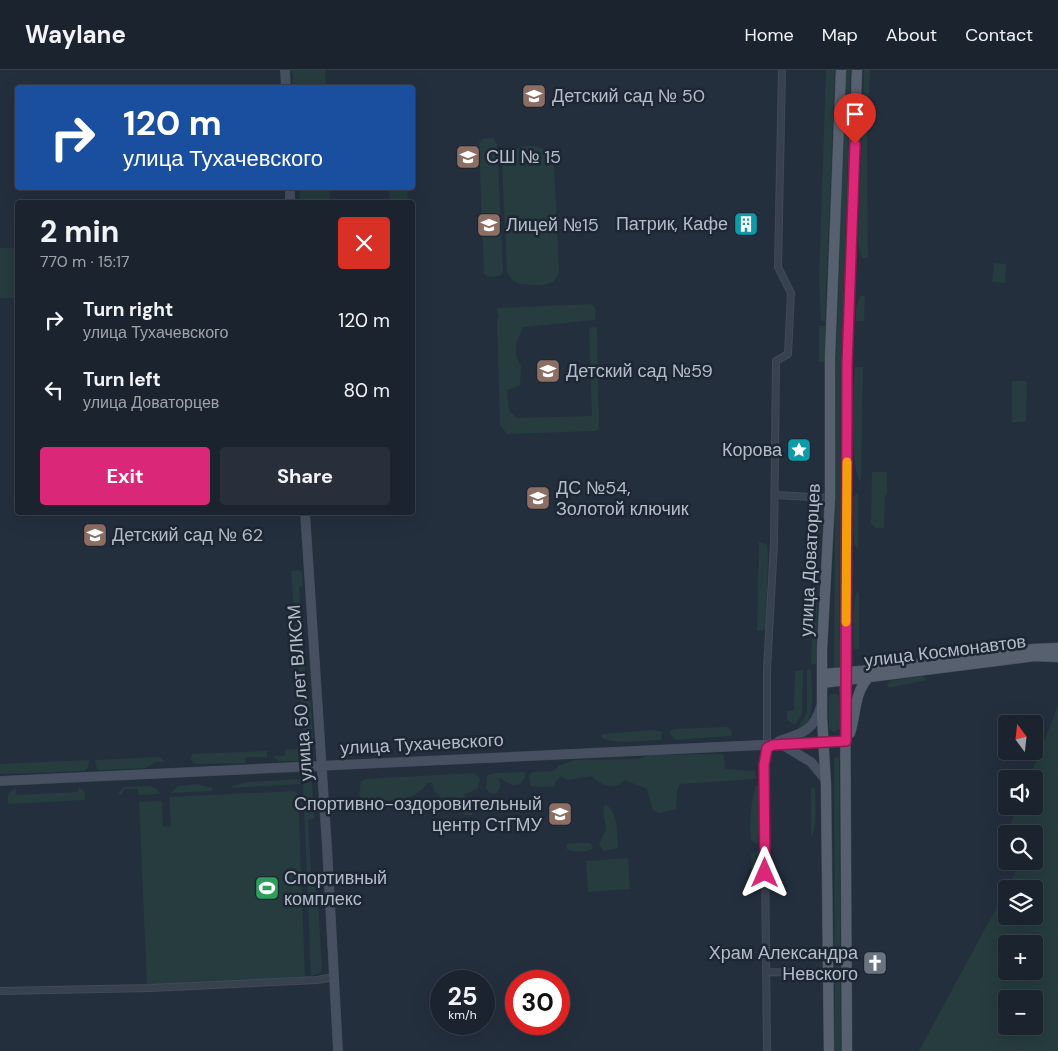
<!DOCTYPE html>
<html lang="en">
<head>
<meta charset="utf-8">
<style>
	body { margin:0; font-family:"DM Sans",sans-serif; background:#282f3a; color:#f1f3f6; height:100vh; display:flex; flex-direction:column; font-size:19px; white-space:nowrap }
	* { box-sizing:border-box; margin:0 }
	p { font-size:16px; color:#a0a4aa }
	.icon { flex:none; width:28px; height:28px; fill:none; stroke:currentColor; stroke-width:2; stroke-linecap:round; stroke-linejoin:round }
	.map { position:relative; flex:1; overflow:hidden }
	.side { position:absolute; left:15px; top:130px; width:400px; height:315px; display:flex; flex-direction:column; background:#1b232e; border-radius:5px; box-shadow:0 5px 20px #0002,0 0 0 1px #39404a }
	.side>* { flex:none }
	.hud { position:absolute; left:15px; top:15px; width:400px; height:105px; border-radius:5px; box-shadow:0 5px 20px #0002,0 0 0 1px #39404a; background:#1a4fa0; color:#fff; overflow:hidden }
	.needle { width:32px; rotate:345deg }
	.controls { position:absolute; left:998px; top:645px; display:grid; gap:10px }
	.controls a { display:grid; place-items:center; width:45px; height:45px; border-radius:5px; background:#1b232e; box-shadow:0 5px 20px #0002,0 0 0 1px #39404a; font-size:25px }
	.speed { position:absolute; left:430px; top:900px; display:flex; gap:10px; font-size:25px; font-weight:700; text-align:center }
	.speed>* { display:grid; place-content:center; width:65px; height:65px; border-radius:50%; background:#1b232e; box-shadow:0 5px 20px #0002,0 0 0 1px #39404a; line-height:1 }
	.speed small { font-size:12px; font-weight:400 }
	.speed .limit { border:8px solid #d22; background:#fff; color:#111 }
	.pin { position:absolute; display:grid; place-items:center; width:42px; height:42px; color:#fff; margin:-51px -21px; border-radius:50% 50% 50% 0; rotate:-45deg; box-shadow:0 0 5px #0007 }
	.pin .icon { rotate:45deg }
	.me { position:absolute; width:55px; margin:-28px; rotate:0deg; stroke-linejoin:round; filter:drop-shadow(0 0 4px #0008) }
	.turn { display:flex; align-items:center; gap:18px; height:105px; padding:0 25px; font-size:22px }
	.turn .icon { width:65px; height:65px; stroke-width:2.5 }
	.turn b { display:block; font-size:35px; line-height:42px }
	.round { display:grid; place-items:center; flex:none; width:52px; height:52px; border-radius:5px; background:#282f3a }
	.summary { display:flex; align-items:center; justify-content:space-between; height:85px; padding:0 25px }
	h1 { font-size:30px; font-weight:700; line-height:38px }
	.button { display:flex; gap:10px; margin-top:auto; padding:10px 25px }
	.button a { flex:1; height:58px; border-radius:5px; background:#db2777; color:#fff; font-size:20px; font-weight:700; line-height:58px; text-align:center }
	.button a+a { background:#282f3a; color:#f1f3f6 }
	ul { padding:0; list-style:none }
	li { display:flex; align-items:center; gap:15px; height:70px; padding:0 25px }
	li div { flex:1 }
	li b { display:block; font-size:19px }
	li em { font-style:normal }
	header { display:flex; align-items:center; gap:30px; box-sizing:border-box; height:70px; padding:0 25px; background:#1b232e; border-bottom:1px solid #39404a }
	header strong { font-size:24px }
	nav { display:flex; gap:28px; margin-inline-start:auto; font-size:18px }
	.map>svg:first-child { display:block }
	.green { fill:#263c3f; fill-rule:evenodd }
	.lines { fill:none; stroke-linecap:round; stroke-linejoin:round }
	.street-casing { stroke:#414a57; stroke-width:8 }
	.secondary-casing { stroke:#414a57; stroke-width:10 }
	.primary-casing { stroke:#414a57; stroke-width:11 }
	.street { stroke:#38414e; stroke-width:6 }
	.secondary { stroke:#465061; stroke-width:9 }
	.primary { stroke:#56606e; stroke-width:10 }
	.route-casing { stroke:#8e194d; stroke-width:12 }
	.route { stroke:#db2777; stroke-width:9 }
	.slow { stroke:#f59e0b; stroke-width:9 }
	.labels { text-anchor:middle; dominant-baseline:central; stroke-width:5; stroke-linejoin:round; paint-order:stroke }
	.poi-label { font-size:18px; fill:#b4bcc9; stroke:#1d2633; text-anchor:start }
	.street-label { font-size:18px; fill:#b4bcc9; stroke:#1d2633 }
</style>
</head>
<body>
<header>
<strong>Waylane</strong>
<nav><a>Home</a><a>Map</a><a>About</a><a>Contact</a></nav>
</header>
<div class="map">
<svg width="1058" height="981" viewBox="0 0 1058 981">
	<rect width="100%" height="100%" fill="#242f3e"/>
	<!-- green -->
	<path class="green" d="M290,0H325L326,17H295L292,14L293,5Z
		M826,0H835L825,251H821L819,210Z
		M846,0H851L841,294L839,597H834L836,294Z
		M864,0H870L867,67L868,188H862L858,174Z
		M493,68L497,74L503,202L500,206L488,207L484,204L479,73L483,69Z
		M526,76C540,76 548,78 554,91L559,203L554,211L545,215H534L520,214L512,210L507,202L502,94C507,82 514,78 526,76Z
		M299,118H330V132H300Z
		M389,118H407L408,132H390Z
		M0,178H17V228H0Z
		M994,193L1006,194L1005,213L992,212Z
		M860,226H865L864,251H856V238Z
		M592,234L596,240L595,250L523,257L516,274V286L521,296L520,315L514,318L507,320L509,341L517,348L592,346L589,258L596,257L597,260L599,359L596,361L507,364L500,355L497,250L499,247L496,239L499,238Z
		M819,256H825V292H819Z
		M855,297H863L861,412C849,401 853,316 855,297Z
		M1012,311H1027L1026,352H1012Z
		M872,402H887V423L885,426L884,458H875L871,454Z
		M858,423V479L854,474L853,427Z
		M816,435H822V439L818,502L816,594H811Z
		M759,472L767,475L768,486L766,556L764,560L757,561Z
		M299,500L302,503L303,516L299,517L307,629L311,632L313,672L304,673L291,501Z
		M856,522L859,523V579H854L853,545Z
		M811,599C811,618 818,649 799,659V656L807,643V600Z
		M803,600L802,644L795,655L787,650V641L794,640L795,601Z
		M922,606L927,610L888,618L887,615L890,611Z
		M835,623L839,626L840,658L835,662L832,661L829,658V628L831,624Z
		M1058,636V981H919L1006,820V846H1034V819H1007L1015,803L1014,791H1034V764H1012L1011,753L1018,736H1034V709H1029ZM1006,874H1034V901H1006ZM1006,929H1034V956H1006Z
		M727,657L732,661L731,666L675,670L669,662L674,659Z
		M654,660L662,662L661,670C645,670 616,675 602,668L601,664Z
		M297,679L299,680V691H279L274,688V686H285V680Z
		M267,681V687H246L245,693L195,694L191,690L192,684Z
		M721,684L724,686L725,699L755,701L756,709L680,714L677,721L676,739L660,743L653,741L647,719L625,710C614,722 602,715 591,706L567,710L561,706L555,712V716L543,717L531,716L529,706L532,702L553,701L559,696L574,690L639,689L649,685Z
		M159,687L166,692H155L146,698L100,700L97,699L95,690Z
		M839,687L841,981H835L834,688Z
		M89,690L88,698L83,701L0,704V694Z
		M522,702L525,703V708L520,714L512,715L499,708L500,718L496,724L490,723L486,718L487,705L495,703Z
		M474,703L480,708L478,718L464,725L472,738V745H464L454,727L442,728L434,721L432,713H427C417,729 400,730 383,731L376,726L377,739L370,743L359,724L361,711L366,709Z
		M300,709L301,714L232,718V716L248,712Z
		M312,712L314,748L308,750L312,817H317L322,899L320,903L311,906L303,714Z
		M197,714L212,718V721L170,723L178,716Z
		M150,716L157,719L160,724L138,725V719H124L122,724H118L123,717Z
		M755,716H759C762,735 760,755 757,774H756L751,770C749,752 751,734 755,716Z
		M78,717C85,719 85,723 85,730L8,734V724L13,719H16V725L78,722Z
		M811,718H815C815,730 818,758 811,767Z
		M294,721L298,724L305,908L147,915L139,732L162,731L163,756L171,757L169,727Z
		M606,734C619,745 617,762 618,778L603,781L599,774L606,760L603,739Z
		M578,773H591L593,779C586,782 573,783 567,779L566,774Z
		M757,781H760L759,813L756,815L752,814L751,784Z
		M628,788L630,819L588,822L586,791Z"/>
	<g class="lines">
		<defs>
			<path id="street" d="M775,425L830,428
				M767,675V599L774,473L776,291L788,284L791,223L778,197L782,0
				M767,902L828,903
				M0,921L151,918L317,910L334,907
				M767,981L764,695L767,678L772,675"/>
			<path id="secondary" d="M285,0L286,18
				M290,118V132
				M305,442L327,777L338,981
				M779,671C801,664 814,661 821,636
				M781,674L811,692L826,710
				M0,711L846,671"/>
			<path id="primary" d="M822,604L873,600L1034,579L1058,578
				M822,613L1035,586L1058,587
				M850,663C856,645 854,623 868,608
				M829,981L826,716L822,647V579L830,428V287L841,0
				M847,981L845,610L847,295L857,0"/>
		</defs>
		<!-- street casing -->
		<use href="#street" class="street-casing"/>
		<!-- secondary casing -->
		<use href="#secondary" class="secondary-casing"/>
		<!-- primary casing -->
		<use href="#primary" class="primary-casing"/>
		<!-- street -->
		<use href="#street" class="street"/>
		<!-- secondary -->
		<use href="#secondary" class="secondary"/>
		<!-- primary -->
		<use href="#primary" class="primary"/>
	</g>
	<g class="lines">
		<defs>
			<path id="route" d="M765,803L764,695L767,678L773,675L846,671L847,295L855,74"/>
		</defs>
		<!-- route casing -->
		<use href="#route" class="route-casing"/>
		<!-- route -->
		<use href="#route" class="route"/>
		<!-- slow -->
		<path class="slow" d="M846,552L847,392"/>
	</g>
	<!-- icons -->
	<defs>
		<symbol id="school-square" viewBox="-11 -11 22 22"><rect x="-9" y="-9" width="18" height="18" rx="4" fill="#8d6e63" stroke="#1d2633"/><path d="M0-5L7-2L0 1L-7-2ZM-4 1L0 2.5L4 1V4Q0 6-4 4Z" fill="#fff"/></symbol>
		<symbol id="building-square" viewBox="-11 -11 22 22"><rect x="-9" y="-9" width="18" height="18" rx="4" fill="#0f9aa8" stroke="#1d2633"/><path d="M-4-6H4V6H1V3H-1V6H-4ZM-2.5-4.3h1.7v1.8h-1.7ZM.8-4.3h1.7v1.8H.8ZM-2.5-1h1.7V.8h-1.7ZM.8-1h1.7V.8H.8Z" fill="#fff"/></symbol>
		<symbol id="sight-square" viewBox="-11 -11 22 22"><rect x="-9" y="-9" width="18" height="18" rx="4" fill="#0f9aa8" stroke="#1d2633"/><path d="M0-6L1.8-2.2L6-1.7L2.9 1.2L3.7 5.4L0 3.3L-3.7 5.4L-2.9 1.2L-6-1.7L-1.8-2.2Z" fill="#fff"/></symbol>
		<symbol id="university-square" viewBox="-11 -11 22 22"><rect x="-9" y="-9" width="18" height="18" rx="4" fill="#8d6e63" stroke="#1d2633"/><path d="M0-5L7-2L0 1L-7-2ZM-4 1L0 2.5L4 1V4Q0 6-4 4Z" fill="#fff"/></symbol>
		<symbol id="stadium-square" viewBox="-11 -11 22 22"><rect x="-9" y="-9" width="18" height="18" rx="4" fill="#2e9e5b" stroke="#1d2633"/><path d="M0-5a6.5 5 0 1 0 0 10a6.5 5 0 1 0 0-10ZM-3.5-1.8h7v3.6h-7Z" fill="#fff"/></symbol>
		<symbol id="church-square" viewBox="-11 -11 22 22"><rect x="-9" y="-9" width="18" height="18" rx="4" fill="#6b7280" stroke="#1d2633"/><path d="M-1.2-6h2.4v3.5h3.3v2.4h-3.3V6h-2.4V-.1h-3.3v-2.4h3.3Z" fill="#fff"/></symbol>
	</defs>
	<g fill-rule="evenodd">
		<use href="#school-square" x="520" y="12" width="28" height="28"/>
		<use href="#school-square" x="454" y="73" width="28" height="28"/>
		<use href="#building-square" x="732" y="140" width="28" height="28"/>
		<use href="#school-square" x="475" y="141" width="28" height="28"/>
		<use href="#school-square" x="534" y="287" width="28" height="28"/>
		<use href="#sight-square" x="785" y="366" width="28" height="28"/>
		<use href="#school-square" x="524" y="414" width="28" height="28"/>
		<use href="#school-square" x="81" y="451" width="28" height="28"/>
		<use href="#university-square" x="546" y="730" width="28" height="28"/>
		<use href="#stadium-square" x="253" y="804" width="28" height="28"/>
		<use href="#church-square" x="861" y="879" width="28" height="28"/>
	</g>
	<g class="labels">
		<!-- poi labels -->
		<g class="poi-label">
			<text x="552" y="26">Детский сад № 50</text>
			<text x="486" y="87">СШ № 15</text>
			<text x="728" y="154" text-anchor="end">Патрик, Кафе</text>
			<text x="506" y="155">Лицей №15</text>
			<text x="566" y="301">Детский сад №59</text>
			<text x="782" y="380" text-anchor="end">Корова</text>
			<text x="556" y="418">ДС №54,<tspan x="556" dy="21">Золотой ключик</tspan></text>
			<text x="112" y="465">Детский сад № 62</text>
			<text x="542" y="734" text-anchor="end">Спортивно-оздоровительный<tspan x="542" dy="21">центр СтГМУ</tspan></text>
			<text x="284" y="808">Спортивный<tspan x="284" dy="21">комплекс</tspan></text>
			<text x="858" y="883" text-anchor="end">Храм Александра<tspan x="858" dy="21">Невского</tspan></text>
		</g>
		<!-- street labels -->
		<g class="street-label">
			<text transform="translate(810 490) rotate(-87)">улица Доваторцев</text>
			<text transform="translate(945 581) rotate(-7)">улица Космонавтов</text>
			<text transform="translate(300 623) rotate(-94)">улица 50 лет ВЛКСМ</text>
			<text transform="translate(422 674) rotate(-3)">улица Тухачевского</text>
		</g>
	</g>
</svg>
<div class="controls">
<a><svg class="needle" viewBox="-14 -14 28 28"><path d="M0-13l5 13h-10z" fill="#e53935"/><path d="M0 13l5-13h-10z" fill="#a0a4aa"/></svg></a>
<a><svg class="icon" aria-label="sound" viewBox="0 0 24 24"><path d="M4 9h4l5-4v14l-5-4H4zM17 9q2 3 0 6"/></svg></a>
<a><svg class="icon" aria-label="search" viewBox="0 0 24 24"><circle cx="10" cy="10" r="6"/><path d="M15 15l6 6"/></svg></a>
<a><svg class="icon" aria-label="layers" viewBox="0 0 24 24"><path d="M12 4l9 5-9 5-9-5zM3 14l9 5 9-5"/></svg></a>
<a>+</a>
<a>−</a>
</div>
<div class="speed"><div>25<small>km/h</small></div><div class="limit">30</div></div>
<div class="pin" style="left:855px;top:74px;background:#d93025"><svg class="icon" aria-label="arrive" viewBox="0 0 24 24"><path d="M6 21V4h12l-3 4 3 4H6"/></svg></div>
<svg class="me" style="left:765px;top:803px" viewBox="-20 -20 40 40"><path d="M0-17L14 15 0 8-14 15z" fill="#db2777" stroke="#fff" stroke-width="4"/></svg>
<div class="hud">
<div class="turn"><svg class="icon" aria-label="right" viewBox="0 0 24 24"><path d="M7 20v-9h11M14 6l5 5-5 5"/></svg><div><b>120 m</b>улица Тухачевского</div></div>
</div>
<section class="side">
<div class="summary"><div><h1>2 min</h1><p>770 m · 15:17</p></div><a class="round" style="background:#d93025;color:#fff"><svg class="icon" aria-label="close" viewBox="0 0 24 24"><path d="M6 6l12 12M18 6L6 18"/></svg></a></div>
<ul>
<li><svg class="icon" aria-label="right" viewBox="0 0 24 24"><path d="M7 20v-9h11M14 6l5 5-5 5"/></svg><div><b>Turn right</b><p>улица Тухачевского</p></div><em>120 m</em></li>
<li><svg class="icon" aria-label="left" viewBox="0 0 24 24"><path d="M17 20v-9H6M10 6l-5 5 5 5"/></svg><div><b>Turn left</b><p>улица Доваторцев</p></div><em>80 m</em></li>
</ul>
<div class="button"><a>Exit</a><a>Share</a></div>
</section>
</div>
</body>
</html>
